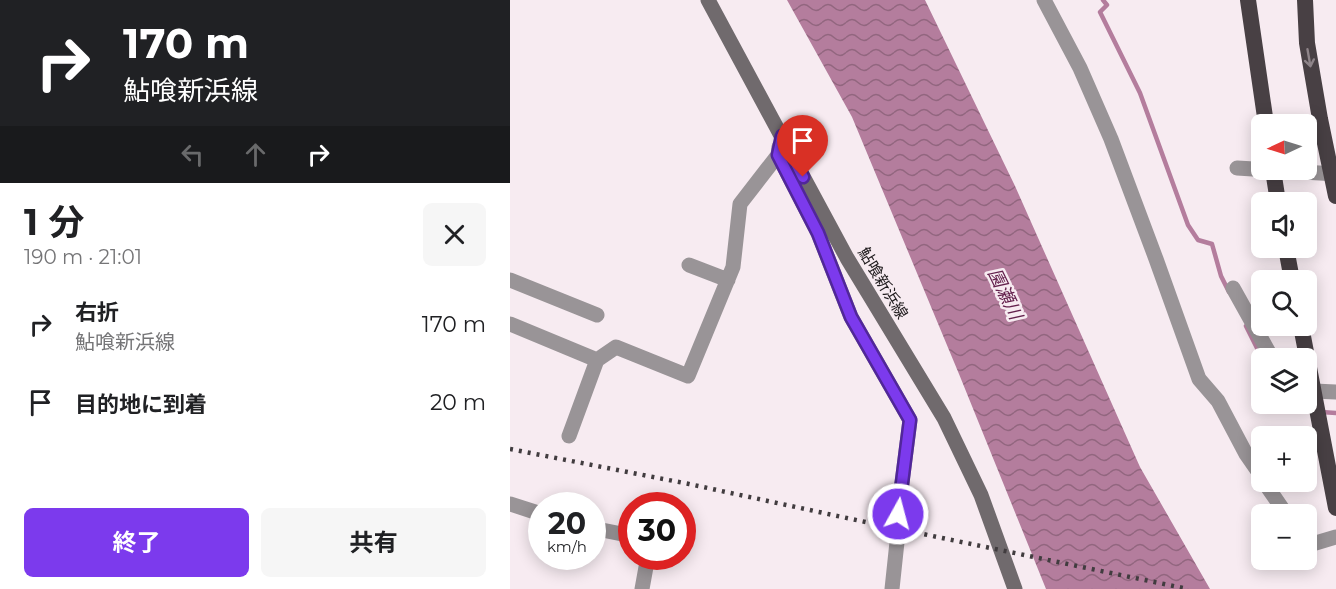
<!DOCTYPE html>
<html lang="ja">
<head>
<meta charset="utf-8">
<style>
	body { margin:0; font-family:Montserrat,"Noto Sans JP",sans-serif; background:#f6f6f6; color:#202124; height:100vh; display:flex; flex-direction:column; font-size:22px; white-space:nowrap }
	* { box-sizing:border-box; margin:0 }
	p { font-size:20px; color:#757577 }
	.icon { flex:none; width:33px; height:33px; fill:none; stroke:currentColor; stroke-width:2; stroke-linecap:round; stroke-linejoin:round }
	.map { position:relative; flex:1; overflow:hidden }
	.side { display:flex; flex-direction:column; background:#fff; width:510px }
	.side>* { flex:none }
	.guide { background:#202124; color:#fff; overflow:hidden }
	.needle { width:39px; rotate:266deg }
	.tools { position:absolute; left:741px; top:114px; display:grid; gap:12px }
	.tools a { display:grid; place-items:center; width:66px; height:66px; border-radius:9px; background:#fff; box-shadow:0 3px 15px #0003; font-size:30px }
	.speed { position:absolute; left:18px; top:492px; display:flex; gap:12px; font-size:30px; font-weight:700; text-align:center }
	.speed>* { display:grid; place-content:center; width:78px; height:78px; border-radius:50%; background:#fff; box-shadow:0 3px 15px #0003; line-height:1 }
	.speed small { font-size:15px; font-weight:400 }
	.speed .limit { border:9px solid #d22; background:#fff; color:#111 }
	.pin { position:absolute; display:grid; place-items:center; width:51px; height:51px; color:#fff; margin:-62px -26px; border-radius:50% 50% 50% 0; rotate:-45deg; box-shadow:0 0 6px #0007 }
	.pin .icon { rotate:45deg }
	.me { position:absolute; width:66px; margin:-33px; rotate:7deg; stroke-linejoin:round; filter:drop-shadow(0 0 4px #0008) }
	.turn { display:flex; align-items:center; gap:21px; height:126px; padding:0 24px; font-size:27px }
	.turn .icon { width:78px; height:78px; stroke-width:2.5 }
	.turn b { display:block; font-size:42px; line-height:51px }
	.lanes { display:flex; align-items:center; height:57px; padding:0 24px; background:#0003; justify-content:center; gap:30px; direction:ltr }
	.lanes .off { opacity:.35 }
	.round { display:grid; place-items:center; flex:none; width:63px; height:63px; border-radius:9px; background:#f6f6f6 }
	.head { display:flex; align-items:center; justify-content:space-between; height:102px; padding:0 24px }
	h1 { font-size:36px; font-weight:700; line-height:45px }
	.button { display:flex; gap:12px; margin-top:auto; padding:12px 24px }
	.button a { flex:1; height:69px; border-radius:9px; background:#7c3aed; color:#fff; font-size:24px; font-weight:700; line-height:69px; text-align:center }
	.button a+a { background:#f6f6f6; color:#202124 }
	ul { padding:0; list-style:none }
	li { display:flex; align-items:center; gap:18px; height:78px; padding:0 24px }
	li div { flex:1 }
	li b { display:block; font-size:22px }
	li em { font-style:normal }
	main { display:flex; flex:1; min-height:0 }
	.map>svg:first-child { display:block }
	.water { fill:url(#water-waves) }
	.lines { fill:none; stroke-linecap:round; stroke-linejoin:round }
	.stream { stroke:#b47d9d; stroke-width:4.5 }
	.minor { stroke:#999497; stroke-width:15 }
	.secondary { stroke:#706a6d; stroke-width:15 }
	.trunk { stroke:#484044; stroke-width:16 }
	.rail { stroke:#413c3f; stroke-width:4.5; stroke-dasharray:3 6; stroke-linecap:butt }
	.oneway { stroke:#8e8489 }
	.route-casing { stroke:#51269a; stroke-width:15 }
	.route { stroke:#7c3aed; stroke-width:10 }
	.labels { text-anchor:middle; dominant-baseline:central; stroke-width:5; stroke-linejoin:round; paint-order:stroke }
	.street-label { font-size:16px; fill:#1f1b1d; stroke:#f7ebf1 }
	.water-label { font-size:18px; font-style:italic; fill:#63204c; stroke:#f7ebf1 }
</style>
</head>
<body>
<main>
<section class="side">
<div class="guide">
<div class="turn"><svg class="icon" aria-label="right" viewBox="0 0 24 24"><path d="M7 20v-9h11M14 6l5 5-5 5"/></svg><div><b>170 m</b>鮎喰新浜線</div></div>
<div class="lanes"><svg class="icon off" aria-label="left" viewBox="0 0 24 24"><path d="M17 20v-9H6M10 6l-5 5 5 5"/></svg><svg class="icon off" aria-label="ahead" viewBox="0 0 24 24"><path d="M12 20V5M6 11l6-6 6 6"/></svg><svg class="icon" aria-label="right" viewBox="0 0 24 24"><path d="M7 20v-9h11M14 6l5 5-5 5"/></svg></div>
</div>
<div class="head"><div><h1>1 分</h1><p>190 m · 21:01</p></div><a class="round"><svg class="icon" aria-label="close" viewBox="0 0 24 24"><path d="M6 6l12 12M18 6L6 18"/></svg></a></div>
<ul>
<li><svg class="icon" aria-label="right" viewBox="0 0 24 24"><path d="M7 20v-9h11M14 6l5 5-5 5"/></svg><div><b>右折</b><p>鮎喰新浜線</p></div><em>170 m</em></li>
<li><svg class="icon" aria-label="arrive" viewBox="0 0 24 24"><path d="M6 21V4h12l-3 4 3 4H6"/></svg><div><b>目的地に到着</b></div><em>20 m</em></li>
</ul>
<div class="button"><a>終了</a><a>共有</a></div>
</section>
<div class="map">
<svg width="826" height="589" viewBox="0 0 826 589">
	<defs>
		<pattern id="water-waves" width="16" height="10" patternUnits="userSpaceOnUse" patternTransform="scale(1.5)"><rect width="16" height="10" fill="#b47d9d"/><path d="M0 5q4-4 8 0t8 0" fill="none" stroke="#92667f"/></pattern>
	</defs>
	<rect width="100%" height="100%" fill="#f7ebf1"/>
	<!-- water -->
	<path class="water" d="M277,0H415L505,186L630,467L700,589H536L449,374L342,117Z"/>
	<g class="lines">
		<!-- stream -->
		<path class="stream" d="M593,0L597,5L590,12L630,93L678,225L688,240L702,244L711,276L719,292
			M736,326L752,358
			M778,404L782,409L802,411
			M811,412L826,413"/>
		<!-- minor -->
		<path class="minor" d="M534,0L570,68L601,139L646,259L689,379L708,401L736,454L752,477
			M269,147L268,155L308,233L341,317L400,420L388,514
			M727,168L826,174
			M179,265L218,280
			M0,280L87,315
			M723,288L762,358
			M0,324L87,360L106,347L178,376L223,267L230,204L268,155
			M796,388L804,391L826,392
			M59,436L87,360
			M754,482L776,514
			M0,504L25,512
			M82,528L122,536
			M796,544L799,545L826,537
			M132,589L138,556
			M382,589L387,542"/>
		<!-- secondary -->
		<path class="secondary" d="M198,0L337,258L434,418L471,495L505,589"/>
		<!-- trunk -->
		<path class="trunk" d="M738,0L756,124
			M795,0L797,43L810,119L826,196
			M763,170L768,202
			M776,248L782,280
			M791,326L826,508"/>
		<!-- rail -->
		<path class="rail" d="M0,449L179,484L360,523L678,589"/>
	</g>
	<!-- one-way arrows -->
	<defs><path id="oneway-shaft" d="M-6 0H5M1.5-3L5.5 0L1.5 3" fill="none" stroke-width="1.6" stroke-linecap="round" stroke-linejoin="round" transform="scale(1.5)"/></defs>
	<use class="oneway" href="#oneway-shaft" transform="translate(799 58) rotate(80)"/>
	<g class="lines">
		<defs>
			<path id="route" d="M293,177L272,136L268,155L308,233L341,317L400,420L388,514"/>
		</defs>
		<!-- route casing -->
		<use href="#route" class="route-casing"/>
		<!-- route -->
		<use href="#route" class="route"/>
	</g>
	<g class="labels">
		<!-- street labels -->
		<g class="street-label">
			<text transform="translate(373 283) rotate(59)">鮎喰新浜線</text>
		</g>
		<!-- water labels -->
		<g class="water-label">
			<text transform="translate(495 294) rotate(64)">園瀬川</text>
		</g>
	</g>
</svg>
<div class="tools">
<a><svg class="needle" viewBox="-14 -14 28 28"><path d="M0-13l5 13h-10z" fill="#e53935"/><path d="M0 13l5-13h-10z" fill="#757577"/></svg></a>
<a><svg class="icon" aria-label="sound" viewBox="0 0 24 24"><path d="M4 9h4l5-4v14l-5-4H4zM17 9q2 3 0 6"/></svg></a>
<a><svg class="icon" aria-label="search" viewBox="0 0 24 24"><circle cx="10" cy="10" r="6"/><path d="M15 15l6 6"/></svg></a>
<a><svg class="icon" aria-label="layers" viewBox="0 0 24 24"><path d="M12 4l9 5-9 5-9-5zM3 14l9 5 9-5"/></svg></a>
<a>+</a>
<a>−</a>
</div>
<div class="speed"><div>20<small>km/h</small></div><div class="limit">30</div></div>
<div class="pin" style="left:293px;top:177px;background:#d93025"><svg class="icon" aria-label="arrive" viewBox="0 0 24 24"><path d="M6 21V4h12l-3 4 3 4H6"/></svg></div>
<svg class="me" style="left:388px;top:514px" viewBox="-20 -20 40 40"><circle r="17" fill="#7c3aed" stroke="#fff" stroke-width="3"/><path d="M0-11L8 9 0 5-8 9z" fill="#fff"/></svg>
</div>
</main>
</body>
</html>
